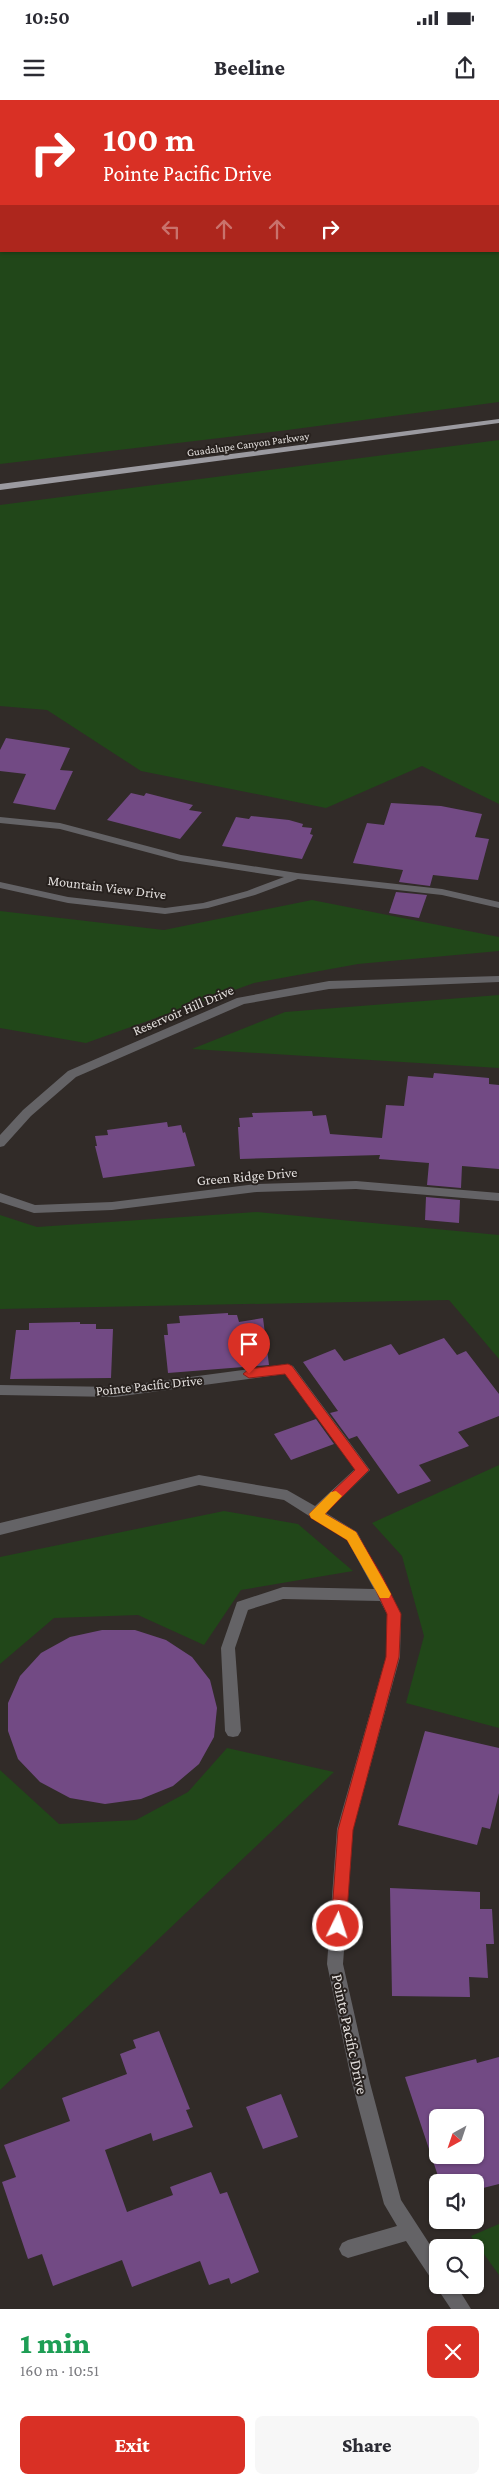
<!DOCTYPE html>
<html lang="en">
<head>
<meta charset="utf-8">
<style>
	body { margin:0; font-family:"Crimson Pro",serif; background:#f7f7f7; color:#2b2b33; height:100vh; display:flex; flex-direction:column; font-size:19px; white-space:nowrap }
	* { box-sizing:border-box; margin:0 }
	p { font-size:16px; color:#7c7c81 }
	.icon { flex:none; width:28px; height:28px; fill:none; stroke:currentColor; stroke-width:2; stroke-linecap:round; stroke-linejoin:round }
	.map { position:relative; height:2209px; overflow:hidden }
	.drawer { display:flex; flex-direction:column; background:#fff; flex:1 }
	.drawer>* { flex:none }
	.top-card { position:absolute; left:0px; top:0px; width:500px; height:152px; box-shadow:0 1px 4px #0004; background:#d93025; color:#fff; overflow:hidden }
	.needle { width:32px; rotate:220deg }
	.fabs { position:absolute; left:429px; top:2009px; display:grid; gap:10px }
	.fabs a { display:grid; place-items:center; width:55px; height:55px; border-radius:8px; background:#fff; box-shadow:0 1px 4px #0004; font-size:25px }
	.pin { position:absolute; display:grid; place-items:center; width:42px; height:42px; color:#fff; margin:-51px -21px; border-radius:50% 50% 50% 0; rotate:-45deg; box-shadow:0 0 5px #0007 }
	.pin .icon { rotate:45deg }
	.me { position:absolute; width:55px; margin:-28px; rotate:4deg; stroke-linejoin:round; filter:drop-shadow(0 0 4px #0008) }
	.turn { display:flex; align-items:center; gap:18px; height:105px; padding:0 20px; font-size:22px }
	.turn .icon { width:65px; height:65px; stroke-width:2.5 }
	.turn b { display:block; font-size:35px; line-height:42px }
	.lanes { display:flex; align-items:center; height:48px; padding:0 20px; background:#0003; justify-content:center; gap:25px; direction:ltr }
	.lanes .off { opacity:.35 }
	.round { display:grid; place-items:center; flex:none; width:52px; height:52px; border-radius:8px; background:#f7f7f7 }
	.overview { display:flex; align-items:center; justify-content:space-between; height:85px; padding:0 20px }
	h1 { font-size:30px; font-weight:800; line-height:38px; color:#1e9e55 }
	.button { display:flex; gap:10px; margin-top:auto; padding:10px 20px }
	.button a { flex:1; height:58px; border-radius:8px; background:#d93025; color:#fff; font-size:20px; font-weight:800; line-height:58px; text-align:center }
	.button a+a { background:#f7f7f7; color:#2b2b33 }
	.status { display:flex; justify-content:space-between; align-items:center; height:35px; padding:0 25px; background:#fff; direction:ltr }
	.status svg { height:14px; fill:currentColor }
	header { display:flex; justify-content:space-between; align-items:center; height:65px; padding:0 20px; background:#fff; font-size:22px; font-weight:800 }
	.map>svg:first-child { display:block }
	.green { fill:#214719; fill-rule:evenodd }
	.building { fill:#724a84; fill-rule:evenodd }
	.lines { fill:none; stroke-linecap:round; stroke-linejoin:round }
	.minor { fill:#646366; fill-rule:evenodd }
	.major { fill:#9b9aa0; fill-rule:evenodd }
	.route { fill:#d93025; stroke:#8d1f18 }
	.slow { fill:#f59e0b }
	.labels { text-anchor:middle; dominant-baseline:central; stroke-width:4; stroke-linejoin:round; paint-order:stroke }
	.far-street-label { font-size:11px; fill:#e3dfdd; stroke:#27211e }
	.street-label { font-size:14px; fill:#e3dfdd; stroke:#27211e }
	.near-street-label { font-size:16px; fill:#e3dfdd; stroke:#27211e }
</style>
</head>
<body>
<div class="status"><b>10:50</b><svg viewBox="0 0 49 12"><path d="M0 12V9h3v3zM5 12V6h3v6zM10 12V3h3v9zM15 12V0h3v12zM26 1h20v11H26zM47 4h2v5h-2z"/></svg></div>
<header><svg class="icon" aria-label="menu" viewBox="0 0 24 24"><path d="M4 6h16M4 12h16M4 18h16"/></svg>Beeline<svg class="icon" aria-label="share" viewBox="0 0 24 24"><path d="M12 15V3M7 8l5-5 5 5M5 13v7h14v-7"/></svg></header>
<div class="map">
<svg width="499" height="2209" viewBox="0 0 499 2209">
	<rect width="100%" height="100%" fill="#312b28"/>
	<!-- green -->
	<path class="green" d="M0,0H499V302L280,331L0,364ZM1,1H499V151H1Z
		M499,340V704L422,666L326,708L141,671L47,610L0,606V405Z
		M312,800L499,837V851L358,864L254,883L86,943L0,928V811L164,830Z
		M499,895V968L192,949L285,912Z
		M257,1112L499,1135V1259L449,1200L0,1209V1115L37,1127Z
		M499,1365V1628L406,1603L424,1536L402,1456L372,1423Z
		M224,1411L298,1424L353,1471L241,1490L204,1545L138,1515L54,1518L0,1564V1457Z
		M227,1648L334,1672L0,1990V1670L59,1724L136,1720L188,1692Z
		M499,2124V2175L471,2136Z"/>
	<!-- building -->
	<path class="building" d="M6,638L70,648L60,670L73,671L55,710L13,703L26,674L0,671V650Z
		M131,693L144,696L146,693L193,705L189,710L202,712L180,739L107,720Z
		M391,703L441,706L482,714L475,737L489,739L478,780L433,775L430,786L399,782L403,770L353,763L367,723L384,725Z
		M251,716L289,720L303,724L302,727L312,728L310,734L313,735L302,759L222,746L236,717L249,719Z
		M396,792L427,795L419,818L389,813Z
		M434,973L489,978V984L499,985V1069L462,1066L461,1088L427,1085L429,1063L379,1059L380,1055L240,1059L238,1027H240L239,1018L253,1017L252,1013L312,1011L313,1016L326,1015L330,1034L382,1038L386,1005L404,1006L408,976L433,978Z
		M167,1022L168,1027L181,1025L183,1033L185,1032L195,1066L103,1078L95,1046H97L95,1036L108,1035L107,1030Z
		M426,1097L460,1100L459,1123L425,1120Z
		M228,1213V1215H237L239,1222L263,1218L269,1265L168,1273L164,1235H168L167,1224L180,1223L179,1216Z
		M80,1222V1224H96V1229H113L111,1278L10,1279L16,1230H29V1223Z
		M444,1238L457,1255L466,1251L499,1294V1316L458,1332L469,1346L419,1365L431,1381L398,1394L357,1336L349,1339L330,1313L338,1311L303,1262L335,1249L344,1261L391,1244L399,1255Z
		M316,1319L334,1344L291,1360L274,1334Z
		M102,1530H135L166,1540L192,1557L210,1580L217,1608L214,1637L199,1664L173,1686L141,1699L105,1704L70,1698L40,1682L18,1659L8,1631V1603L20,1576L41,1553L70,1537Z
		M425,1631L499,1648V1693L490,1729L482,1727L477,1745L398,1725Z
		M390,1788L480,1792V1809H492L494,1844H486L488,1878L469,1877L470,1897L392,1896Z
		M159,1931L190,2009L186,2010L193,2027L153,2041L151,2033L105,2050L127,2112L173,2095L170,2087L211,2072L220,2094L227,2092L259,2172L231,2184L229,2178L209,2185L200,2161L132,2187L122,2160L53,2186L42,2154L28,2159L2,2082L16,2077L4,2045L70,2021L62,1998L127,1974L120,1954L136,1948L133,1940Z
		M499,1957V2084L475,2090V2082H440L405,1977L476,1959L477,1963ZM438,2018H475V2055H438Z
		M281,1994L298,2037L263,2049L246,2007Z"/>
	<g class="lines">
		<!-- minor -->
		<path class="minor" d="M0,717L60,723L181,755L297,773L442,789L499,802V808L442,795L298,779L255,795L208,808L165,814L68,803L0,788V782L68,797L165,808L203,803L247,791L284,777L180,761L60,729L0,723Z
			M499,876V882L329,889L244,904L76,977L31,1016L4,1046L0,1047V1035L23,1010L68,971L237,898L329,881Z
			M356,1081L499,1093V1101L356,1089L257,1092L112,1110L34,1113L0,1102V1093L35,1105L112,1102L257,1084Z
			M288,1264L293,1266L370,1370L326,1413L357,1432L401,1514L400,1557L353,1729L343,1864L370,1983L401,2100L438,2157V2185H456L471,2209H451L439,2191L437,2183L432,2180L406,2141L348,2158L342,2155L339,2149L342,2143L348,2140L397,2126L384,2104L352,1983L327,1864L337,1729L386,1557L387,1514L380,1501L283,1499L248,1510L235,1548L241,1631L238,1636L233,1637L228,1636L225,1631L221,1548L237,1502L283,1487L374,1489L347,1440L284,1400L199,1385L0,1435V1423L199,1375L287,1390L315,1406L355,1369L285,1274L115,1297L0,1295V1285L115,1287Z"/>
		<!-- major -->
		<path class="major" d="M499,319V323L0,390V384Z"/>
	</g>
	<!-- route -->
	<path class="route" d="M288,1264L292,1266L369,1370L325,1414L356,1432L382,1476L401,1514L399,1557L353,1730L346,1826L343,1830L338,1832L333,1830L331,1826L338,1730L386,1557L387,1514L372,1482L347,1440L311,1418L309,1414L355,1370L285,1274L249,1278L243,1274L249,1269Z"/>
	<!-- slow -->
	<path class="slow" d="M336,1391L342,1396L325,1414L356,1432L391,1494L389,1498H380L347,1440L311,1418L309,1414L331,1392Z"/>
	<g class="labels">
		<!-- far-street labels -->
		<g class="far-street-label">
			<text transform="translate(248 344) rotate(-8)">Guadalupe Canyon Parkway</text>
		</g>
		<!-- street labels -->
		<g class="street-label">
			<text transform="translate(107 787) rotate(7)">Mountain View Drive</text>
			<text transform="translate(183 910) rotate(-23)">Reservoir Hill Drive</text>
			<text transform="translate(247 1076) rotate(-5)">Green Ridge Drive</text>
			<text transform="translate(149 1285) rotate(-6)">Pointe Pacific Drive</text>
		</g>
		<!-- near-street labels -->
		<g class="near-street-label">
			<text transform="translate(350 1934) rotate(78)">Pointe Pacific Drive</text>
		</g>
	</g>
</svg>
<div class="fabs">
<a><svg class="needle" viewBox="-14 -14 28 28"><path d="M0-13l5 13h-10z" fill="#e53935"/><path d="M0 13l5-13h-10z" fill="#7c7c81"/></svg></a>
<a><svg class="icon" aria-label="sound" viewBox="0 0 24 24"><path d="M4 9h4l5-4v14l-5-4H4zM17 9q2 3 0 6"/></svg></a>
<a><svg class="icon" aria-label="search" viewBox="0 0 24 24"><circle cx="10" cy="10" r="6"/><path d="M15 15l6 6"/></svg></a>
</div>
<div class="pin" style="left:249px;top:1274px;background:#d93025"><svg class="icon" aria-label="arrive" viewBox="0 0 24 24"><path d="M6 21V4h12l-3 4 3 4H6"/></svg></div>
<svg class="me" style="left:338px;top:1826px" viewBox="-20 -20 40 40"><circle r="17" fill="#d93025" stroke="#fff" stroke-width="3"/><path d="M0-11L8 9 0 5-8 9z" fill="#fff"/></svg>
<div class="top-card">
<div class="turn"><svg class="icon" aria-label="right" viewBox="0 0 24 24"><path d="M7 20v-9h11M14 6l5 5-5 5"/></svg><div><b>100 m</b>Pointe Pacific Drive</div></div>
<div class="lanes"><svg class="icon off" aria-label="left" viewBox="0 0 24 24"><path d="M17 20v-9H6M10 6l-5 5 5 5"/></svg><svg class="icon off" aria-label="ahead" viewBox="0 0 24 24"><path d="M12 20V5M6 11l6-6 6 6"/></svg><svg class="icon off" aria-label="ahead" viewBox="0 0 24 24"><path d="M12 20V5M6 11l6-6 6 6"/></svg><svg class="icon" aria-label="right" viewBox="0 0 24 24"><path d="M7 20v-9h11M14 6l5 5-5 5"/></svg></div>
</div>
</div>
<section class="drawer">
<div class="overview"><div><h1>1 min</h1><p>160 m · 10:51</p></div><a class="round" style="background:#d93025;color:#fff"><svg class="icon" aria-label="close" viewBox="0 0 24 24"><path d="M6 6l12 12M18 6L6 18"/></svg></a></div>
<div class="button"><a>Exit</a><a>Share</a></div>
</section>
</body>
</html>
